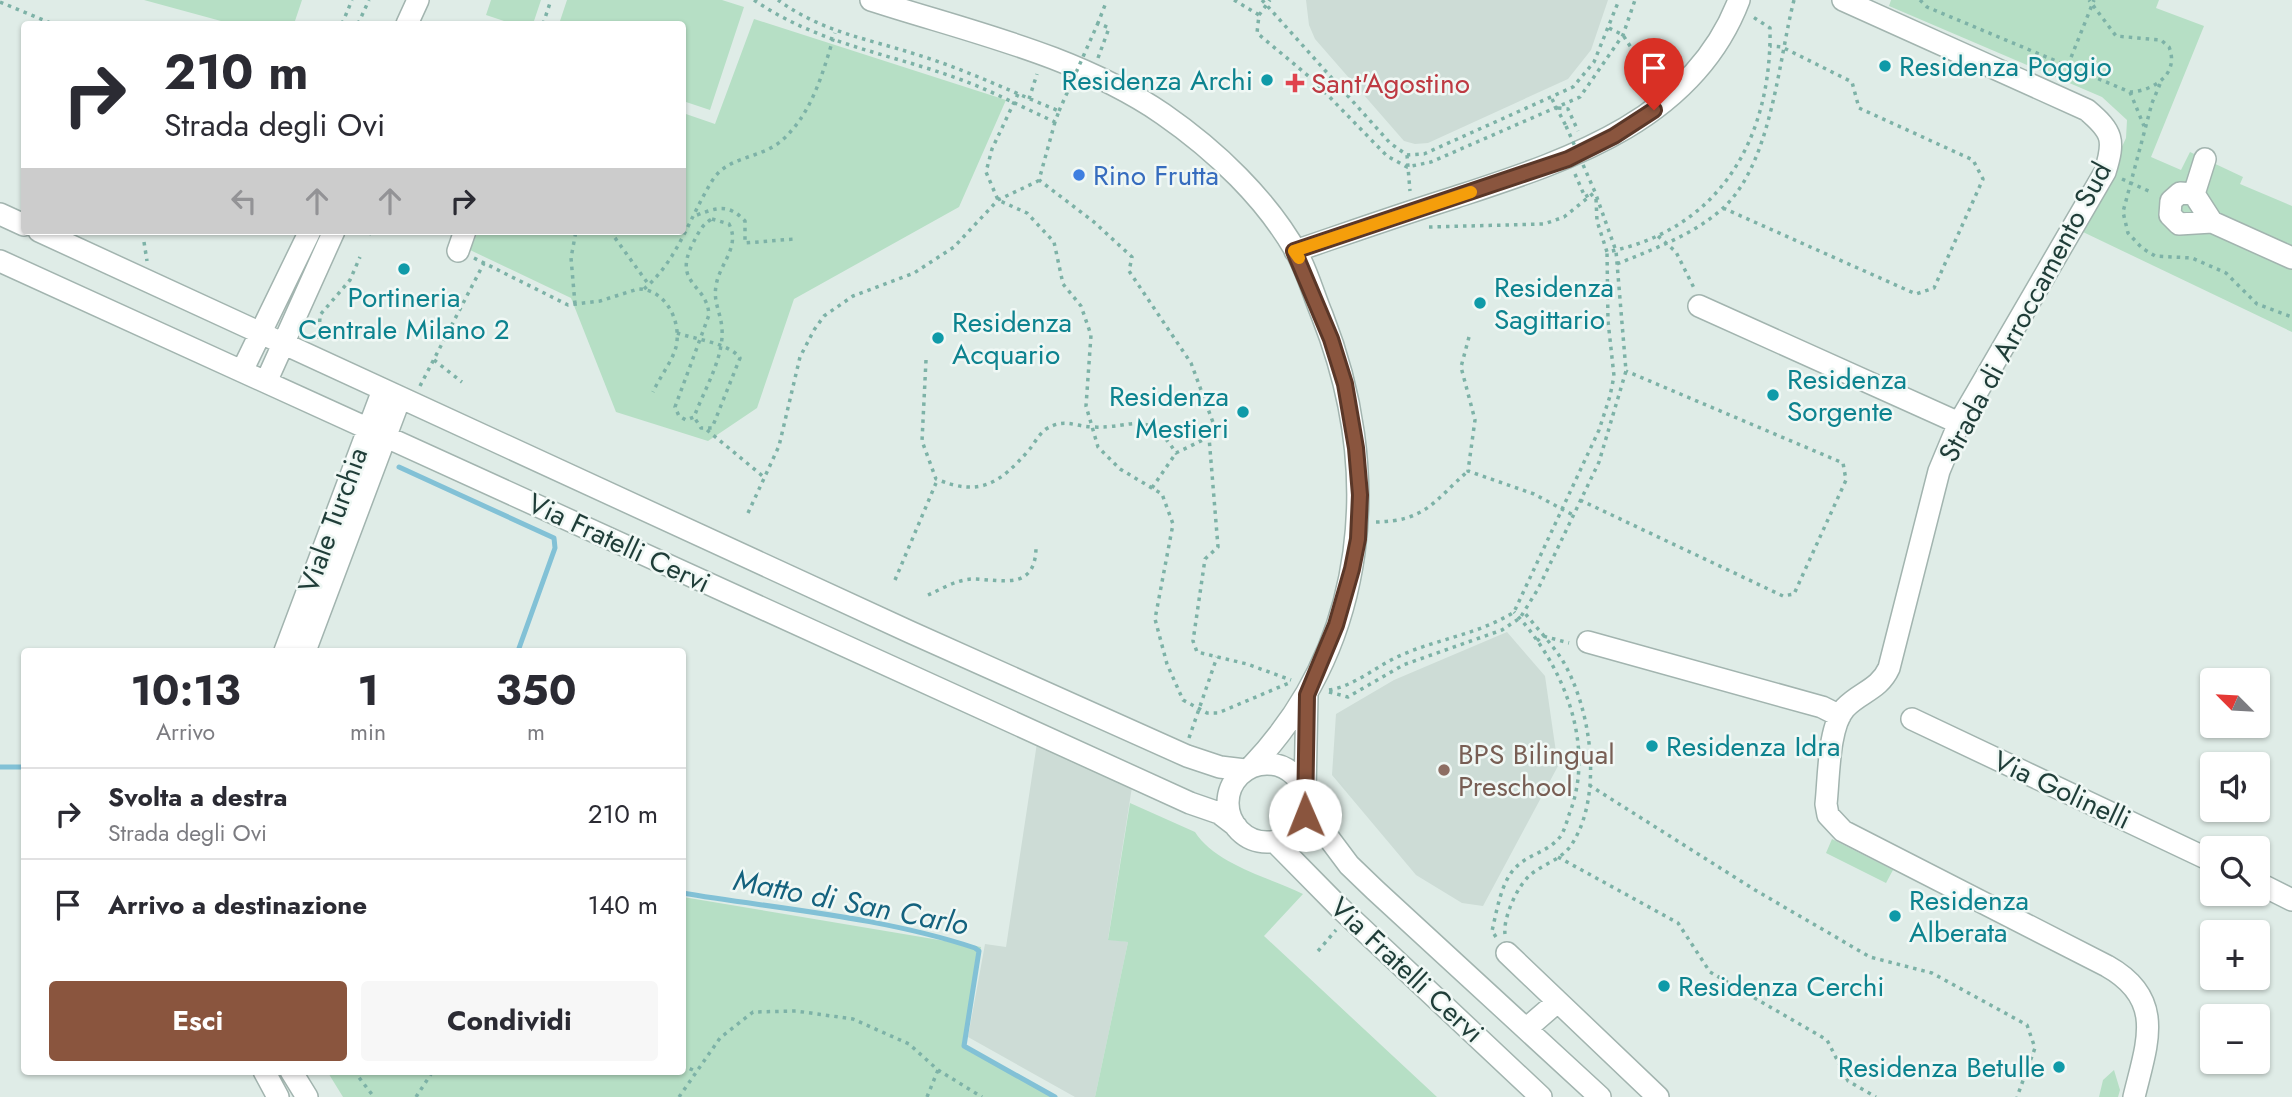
<!DOCTYPE html>
<html lang="it">
<head>
<meta charset="utf-8">
<style>
	body { margin:0; font-family:Jost,sans-serif; background:#f7f7f7; color:#2b2b33; height:100vh; display:flex; flex-direction:column; font-size:26px; white-space:nowrap }
	* { box-sizing:border-box; margin:0 }
	p { font-size:23px; color:#7c7c81 }
	.icon { flex:none; width:38px; height:38px; fill:none; stroke:currentColor; stroke-width:2; stroke-linecap:round; stroke-linejoin:round }
	.map { position:relative; flex:1; overflow:hidden }
	.sheet { position:absolute; left:21px; top:648px; width:665px; height:427px; display:flex; flex-direction:column; background:#fff; border-radius:7px; box-shadow:0 2px 5px #0004 }
	.sheet>* { flex:none }
	.banner { position:absolute; left:21px; top:21px; width:665px; height:214px; border-radius:7px; box-shadow:0 2px 5px #0004; background:#fff; color:#2b2b33; overflow:hidden }
	.needle { width:46px; rotate:294deg }
	.controls { position:absolute; left:2200px; top:668px; display:grid; gap:14px }
	.controls a { display:grid; place-items:center; width:70px; height:70px; border-radius:7px; background:#fff; box-shadow:0 2px 5px #0004; font-size:35px }
	.pin { position:absolute; display:grid; place-items:center; width:60px; height:60px; color:#fff; margin:-72px -30px; border-radius:50% 50% 50% 0; rotate:-45deg; box-shadow:0 0 7px #0007 }
	.pin .icon { rotate:45deg }
	.me { position:absolute; width:77px; margin:-38px; rotate:359deg; stroke-linejoin:round; filter:drop-shadow(0 0 5px #0008) }
	.turn { display:flex; align-items:center; gap:24px; height:147px; padding:0 28px; font-size:32px }
	.turn .icon { width:91px; height:91px; stroke-width:2.5 }
	.turn b { display:block; font-size:49px; line-height:60px }
	.lanes { display:flex; align-items:center; height:66px; padding:0 28px; background:#0003; justify-content:center; gap:35px; direction:ltr }
	.lanes .off { opacity:.35 }
	.eta { display:flex; justify-content:space-evenly; align-items:center; height:119px; text-align:center }
	.eta b { font-size:42px; font-weight:700; line-height:49px }
	.action { display:flex; gap:14px; margin-top:auto; padding:14px 28px }
	.action a { flex:1; height:80px; border-radius:7px; background:#8a553e; color:#fff; font-size:28px; font-weight:700; line-height:80px; text-align:center }
	.action a+a { background:#f7f7f7; color:#2b2b33 }
	ul { padding:0; list-style:none }
	li { display:flex; align-items:center; gap:21px; height:91px; padding:0 28px; border-top:2px solid #e1e1e2 }
	li div { flex:1 }
	li b { display:block; font-size:26px }
	li em { font-style:normal }
	.map>svg:first-child { display:block }
	.built { fill:#cddcd6 }
	.green { fill:#b6dfc5 }
	.lines { fill:none; stroke-linecap:round; stroke-linejoin:round }
	.stream { stroke:#82c1d6; stroke-width:5 }
	.minor-casing { stroke:#a2b4af; stroke-width:24 }
	.path { stroke:#7db2a7; stroke-width:3.5; stroke-dasharray:3.5 5; stroke-linecap:butt }
	.minor { stroke:#fff; stroke-width:21 }
	.path-bridge { stroke:#7db2a7; stroke-width:3.5; stroke-dasharray:3.5 5; stroke-linecap:butt }
	.route-casing { stroke:#5a3728; stroke-width:18 }
	.route { stroke:#8a553e; stroke-width:12 }
	.slow { stroke:#f59e0b; stroke-width:12 }
	.culture-dot { fill:#0f9aa8; stroke:#f0f8f5; stroke-width:2.5 }
	.health-dot { fill:#e0444e; stroke:#f0f8f5; stroke-width:2.5 }
	.shop-dot { fill:#3f7fe0; stroke:#f0f8f5; stroke-width:2.5 }
	.education-dot { fill:#8d6e63; stroke:#f0f8f5; stroke-width:2.5 }
	.labels { text-anchor:middle; dominant-baseline:central; stroke-width:5; stroke-linejoin:round; paint-order:stroke }
	.culture-label { font-size:28px; fill:#0d838f; stroke:#f0f8f5; text-anchor:start }
	.health-label { font-size:28px; fill:#be3a42; stroke:#f0f8f5; text-anchor:start }
	.shop-label { font-size:28px; fill:#366cbe; stroke:#f0f8f5; text-anchor:start }
	.street-label { font-size:28px; fill:#1f3d38; stroke:#f0f8f5 }
	.education-label { font-size:28px; fill:#785e54; stroke:#f0f8f5; text-anchor:start }
	.water-label { font-size:30px; font-style:italic; fill:#14627e; stroke:#f0f8f5 }
</style>
</head>
<body>
<div class="map">
<svg width="2292" height="1097" viewBox="0 0 2292 1097">
	<rect width="100%" height="100%" fill="#dfece7"/>
	<!-- built -->
	<path class="built" d="M1306,0H1608L1591,50L1568,79L1428,143L1415,144L1404,141L1315,39L1309,25Z
		M1507,632L1545,676L1558,766L1483,906L1462,903L1416,875L1332,775L1336,714L1394,680Z
		M1037,743L1132,787L1108,939L1128,942L1095,1097H1075L968,1037L985,944L1006,947Z"/>
	<!-- green -->
	<path class="green" d="M144,0H302L294,24H232Z
		M491,0H541L533,24H513L486,15Z
		M567,0H722L744,7L710,110L683,101L682,24H559Z
		M1891,0H2159L2156,8L2204,26L2151,157L2181,170L2190,152L2243,177L2240,184L2292,206V332L2083,232L2126,138L2127,120L2102,97L1889,6Z
		M754,19L1006,100L959,207L794,299L757,408L708,441L616,412L571,298L470,250L478,231H682L683,113L715,124Z
		M1130,803L1195,832C1215,864 1270,878 1303,894L1264,936L1437,1097H1095L1128,942L1108,940Z
		M1832,839L1893,870L1886,883L1826,853Z
		M683,897L981,947L962,1045L1053,1097H343L327,1071H682Z
		M2114,1070L2120,1090L2118,1097H2099L2103,1080Z"/>
	<g class="lines">
		<!-- stream -->
		<path class="stream" d="M399,467L554,538L555,548L518,651
			M0,767H24
			M682,893C779,909 882,917 975,948L979,951L964,1046L1055,1097"/>
		<defs>
			<path id="minor" d="M871,0C970,32 1077,55 1163,114C1215,150 1267,199 1298,255C1308,274 1314,296 1322,315C1383,470 1370,642 1251,767
				M1843,0L2087,110C2113,132 2115,140 2105,172L1959,423L1939,471L1889,668C1879,690 1860,692 1845,708C1828,727 1829,778 1826,804L1828,815L1843,831L2107,966C2166,999 2147,1043 2134,1097
				M407,24L418,0
				M2194,194L2205,159
				M0,214L24,225
				M2212,222L2194,194L2180,193L2171,201L2170,215L2179,224L2212,222L2292,258
				M39,231L910,632L1187,756L1220,767L1245,770
				M458,251L465,231
				M1295,251C1348,233 1402,214 1456,197C1568,160 1693,121 1739,0
				M0,261L1190,803L1219,813L1236,826
				M1699,306L1959,423
				M242,371L310,231
				M266,382L334,231
				M1588,642L1822,707L1840,716
				M285,651L383,390
				M305,651L400,398
				M1912,719L2212,861
				M1228 803a39 39 0 1 1 78 0a39 39 0 1 1-78 0Z
				M1305,791L1307,695
				M1305,815L1316,821L1349,865L1375,890L1600,1097
				M1275,842L1340,908L1541,1097
				M2258,883L2292,900
				M1507,953L1658,1097
				M1526,1029L1556,1003
				M264,1071L278,1097
				M291,1071L307,1097"/>
		</defs>
		<!-- minor casing -->
		<use href="#minor" class="minor-casing"/>
		<!-- path -->
		<path class="path" d="M754,0C820,45 889,53 962,80C994,92 1024,108 1055,122L1059,111C1012,92 967,70 918,55C866,38 824,33 778,0
			M1234,0L1259,15L1257,33L1312,79L1387,156L1407,167L1431,162L1580,97L1623,35L1635,0
			M1262,0L1390,143L1407,155L1424,154L1573,87L1594,62L1619,0
			M1920,0L1927,7L2130,92C2153,91 2180,74 2169,47L2161,40L2116,36L2089,0
			M0,2L53,24
			M1259,15L1270,0
			M342,24L352,0
			M358,24L369,0
			M543,24L551,0
			M1609,28L1623,35L1655,85
			M1098,58L1109,28L1098,23L1105,5
			M2068,65L2094,0
			M2160,84L2152,103L2123,212L2128,233L2142,248L2155,256L2192,258L2226,273L2257,304L2292,317
			M2130,92L2144,126
			M1018,94L992,149L986,172L998,200L1027,213L1054,242L1063,284L1081,306L1091,335L1086,406L1098,447L1120,469L1162,494L1173,524L1155,619L1167,664L1183,700L1207,713H1218L1289,683
			M1029,99L1037,74
			M1552,99L1566,126
			M1558,108L1568,109L1578,131
			M1055,122L1039,180L1094,222L1132,257L1129,271L1191,363L1214,425L1209,437L1218,547L1205,559L1193,641L1197,652L1247,664L1291,680
			M1407,155L1410,191
			M1575,174L1585,197L1590,194
			M2122,179L2153,193
			M1596,199L1597,221L1607,252C1720,230 1772,138 1770,28L1753,17
			M1723,208L1916,294L1934,288L1983,179L1973,160L1859,108L1852,82L1782,47L1770,46
			M697,215C718,207 729,204 745,221V243L794,239
			M712,219L729,224C741,247 719,264 716,286C713,302 721,313 722,329C724,358 704,390 694,417L686,420L679,416L675,407L709,315C707,283 673,285 692,245C698,234 701,225 712,219Z
			M1429,227L1544,224L1564,217L1595,192
			M610,231L649,285
			M369,235L370,231
			M1658,236L1676,252L1694,288
			M144,242L147,261
			M474,258L568,305L600,301L638,289C666,289 682,322 676,347C672,362 659,378 653,392
			M1617,264C1653,249 1691,236 1721,210C1772,165 1778,62 1794,0
			M644,289C678,260 689,218 712,181C727,156 759,159 780,142C813,114 823,71 835,33
			M575,304L571,258L576,231
			M677,333C694,339 729,343 740,358L712,428H701L694,417
			M1469,337L1461,367L1475,420L1468,471L1534,494L1573,515
			M319,339L320,315L350,280L360,257
			M434,360L462,382
			M926,360L922,441L936,479C980,497 999,484 1029,450C1034,444 1039,434 1046,429C1064,418 1073,426 1092,427C1135,429 1146,407 1176,453L1209,437
			M420,386L484,263
			M707,430L765,478
			M1152,488L1176,453
			M1580,500L1783,596L1794,594L1846,480L1843,463L1626,371
			M748,513L779,446L800,357L814,330L824,316L853,296L914,273L954,247L998,200L1038,181
			M1376,522C1426,521 1434,501 1468,471
			M895,580L936,483
			M928,595C942,589 957,579 974,579C1004,580 1037,591 1036,544
			M1537,641L1543,636L1569,643
			M1329,690C1354,686 1374,668 1397,657C1435,639 1478,635 1514,612L1599,430L1610,396L1614,376L1608,321L1607,252
			M1329,692L1348,697L1403,665L1502,630L1520,618L1538,589L1599,462L1626,371L1616,251L1595,192
			M1189,738L1217,657
			M1589,785L1755,890L1870,957L1932,973L2027,1025L2035,1048L2017,1097
			M1324,793L1331,808
			M1558,857L1678,923L1710,972L1827,1040L1848,1081L1876,1097
			M1505,934C1503,918 1517,887 1529,876C1542,864 1562,860 1572,844C1604,794 1591,706 1561,658C1550,642 1536,627 1524,612
			M1496,937L1492,931C1497,910 1501,882 1516,867C1529,854 1548,852 1560,837C1565,830 1567,820 1570,812C1596,743 1562,663 1514,612
			M1318,951L1336,930
			M682,1065L695,1071
			M354,1071L374,1097
			M416,1097L433,1071
			M679,1097L720,1038L753,1012L796,1011L853,1019L909,1044L938,1070L982,1097
			M927,1097L938,1070"/>
		<!-- minor -->
		<use href="#minor" class="minor"/>
		<!-- path-bridge -->
		<path class="path-bridge" d="M1059,111L1098,23
			M1566,126L1595,192"/>
	</g>
	<g class="lines">
		<defs>
			<path id="route" d="M1305,815L1307,695L1336,625L1352,569L1358,539L1360,495L1356,448L1345,384L1331,339L1294,251L1568,159L1614,136L1654,110"/>
		</defs>
		<!-- route casing -->
		<use href="#route" class="route-casing"/>
		<!-- route -->
		<use href="#route" class="route"/>
		<!-- slow -->
		<path class="slow" d="M1299,258L1294,251L1471,192"/>
	</g>
	<!-- markers -->
	<g class="culture-dot">
		<circle cx="1885" cy="66" r="7"/>
		<circle cx="1267" cy="80" r="7"/>
		<circle cx="404" cy="269" r="7"/>
		<circle cx="1480" cy="303" r="7"/>
		<circle cx="938" cy="338" r="7"/>
		<circle cx="1773" cy="395" r="7"/>
		<circle cx="1243" cy="412" r="7"/>
		<circle cx="1652" cy="746" r="7"/>
		<circle cx="1895" cy="916" r="7"/>
		<circle cx="1664" cy="986" r="7"/>
		<circle cx="2059" cy="1067" r="7"/>
	</g>
	<path class="health-dot" d="M1291.5 72.5h7v7h7v7h-7v7h-7v-7h-7v-7h7z"/>
	<circle class="shop-dot" cx="1079" cy="175" r="7"/>
	<circle class="education-dot" cx="1444" cy="770" r="7"/>
	<g class="labels">
		<!-- culture labels -->
		<g class="culture-label">
			<text x="1899" y="66">Residenza Poggio</text>
			<text x="1253" y="80" text-anchor="end">Residenza Archi</text>
			<text x="1494" y="287">Residenza<tspan x="1494" dy="32">Sagittario</tspan></text>
			<text x="404" y="297" text-anchor="middle">Portineria<tspan x="404" dy="32">Centrale Milano 2</tspan></text>
			<text x="952" y="322">Residenza<tspan x="952" dy="32">Acquario</tspan></text>
			<text x="1787" y="379">Residenza<tspan x="1787" dy="32">Sorgente</tspan></text>
			<text x="1229" y="396" text-anchor="end">Residenza<tspan x="1229" dy="32">Mestieri</tspan></text>
			<text x="1666" y="746">Residenza Idra</text>
			<text x="1909" y="900">Residenza<tspan x="1909" dy="32">Alberata</tspan></text>
			<text x="1678" y="986">Residenza Cerchi</text>
			<text x="2045" y="1067" text-anchor="end">Residenza Betulle</text>
		</g>
		<!-- health labels -->
		<g class="health-label">
			<text x="1311" y="83">Sant'Agostino</text>
		</g>
		<!-- shop labels -->
		<g class="shop-label">
			<text x="1093" y="175">Rino Frutta</text>
		</g>
		<!-- street labels -->
		<g class="street-label">
			<text transform="translate(2025 312) rotate(-62)">Strada di Arroccamento Sud</text>
			<text transform="translate(333 520) rotate(-70)">Viale Turchia</text>
			<text transform="translate(619 543) rotate(25)">Via Fratelli Cervi</text>
			<text transform="translate(2062 790) rotate(25)">Via Golinelli</text>
			<text transform="translate(1407 970) rotate(43)">Via Fratelli Cervi</text>
		</g>
		<!-- education labels -->
		<g class="education-label">
			<text x="1458" y="754">BPS Bilingual<tspan x="1458" dy="32">Preschool</tspan></text>
		</g>
		<!-- water labels -->
		<g class="water-label">
			<text transform="translate(851 902) rotate(11)">Matto di San Carlo</text>
		</g>
	</g>
</svg>
<div class="controls">
<a><svg class="needle" viewBox="-14 -14 28 28"><path d="M0-13l5 13h-10z" fill="#e53935"/><path d="M0 13l5-13h-10z" fill="#7c7c81"/></svg></a>
<a><svg class="icon" aria-label="sound" viewBox="0 0 24 24"><path d="M4 9h4l5-4v14l-5-4H4zM17 9q2 3 0 6"/></svg></a>
<a><svg class="icon" aria-label="search" viewBox="0 0 24 24"><circle cx="10" cy="10" r="6"/><path d="M15 15l6 6"/></svg></a>
<a>+</a>
<a>−</a>
</div>
<div class="pin" style="left:1654px;top:110px;background:#d93025"><svg class="icon" aria-label="arrive" viewBox="0 0 24 24"><path d="M6 21V4h12l-3 4 3 4H6"/></svg></div>
<svg class="me" style="left:1305px;top:815px" viewBox="-20 -20 40 40"><circle r="19" fill="#fff"/><path d="M0-13L10 11 0 6-10 11z" fill="#8a553e"/></svg>
<div class="banner">
<div class="turn"><svg class="icon" aria-label="right" viewBox="0 0 24 24"><path d="M7 20v-9h11M14 6l5 5-5 5"/></svg><div><b>210 m</b>Strada degli Ovi</div></div>
<div class="lanes"><svg class="icon off" aria-label="left" viewBox="0 0 24 24"><path d="M17 20v-9H6M10 6l-5 5 5 5"/></svg><svg class="icon off" aria-label="ahead" viewBox="0 0 24 24"><path d="M12 20V5M6 11l6-6 6 6"/></svg><svg class="icon off" aria-label="ahead" viewBox="0 0 24 24"><path d="M12 20V5M6 11l6-6 6 6"/></svg><svg class="icon" aria-label="right" viewBox="0 0 24 24"><path d="M7 20v-9h11M14 6l5 5-5 5"/></svg></div>
</div>
<section class="sheet">
<div class="eta">
<div><b>10:13</b><p>Arrivo</p></div>
<div><b>1</b><p>min</p></div>
<div><b>350</b><p>m</p></div>
</div>
<ul>
<li><svg class="icon" aria-label="right" viewBox="0 0 24 24"><path d="M7 20v-9h11M14 6l5 5-5 5"/></svg><div><b>Svolta a destra</b><p>Strada degli Ovi</p></div><em>210 m</em></li>
<li><svg class="icon" aria-label="arrive" viewBox="0 0 24 24"><path d="M6 21V4h12l-3 4 3 4H6"/></svg><div><b>Arrivo a destinazione</b></div><em>140 m</em></li>
</ul>
<div class="action"><a>Esci</a><a>Condividi</a></div>
</section>
</div>
</body>
</html>
